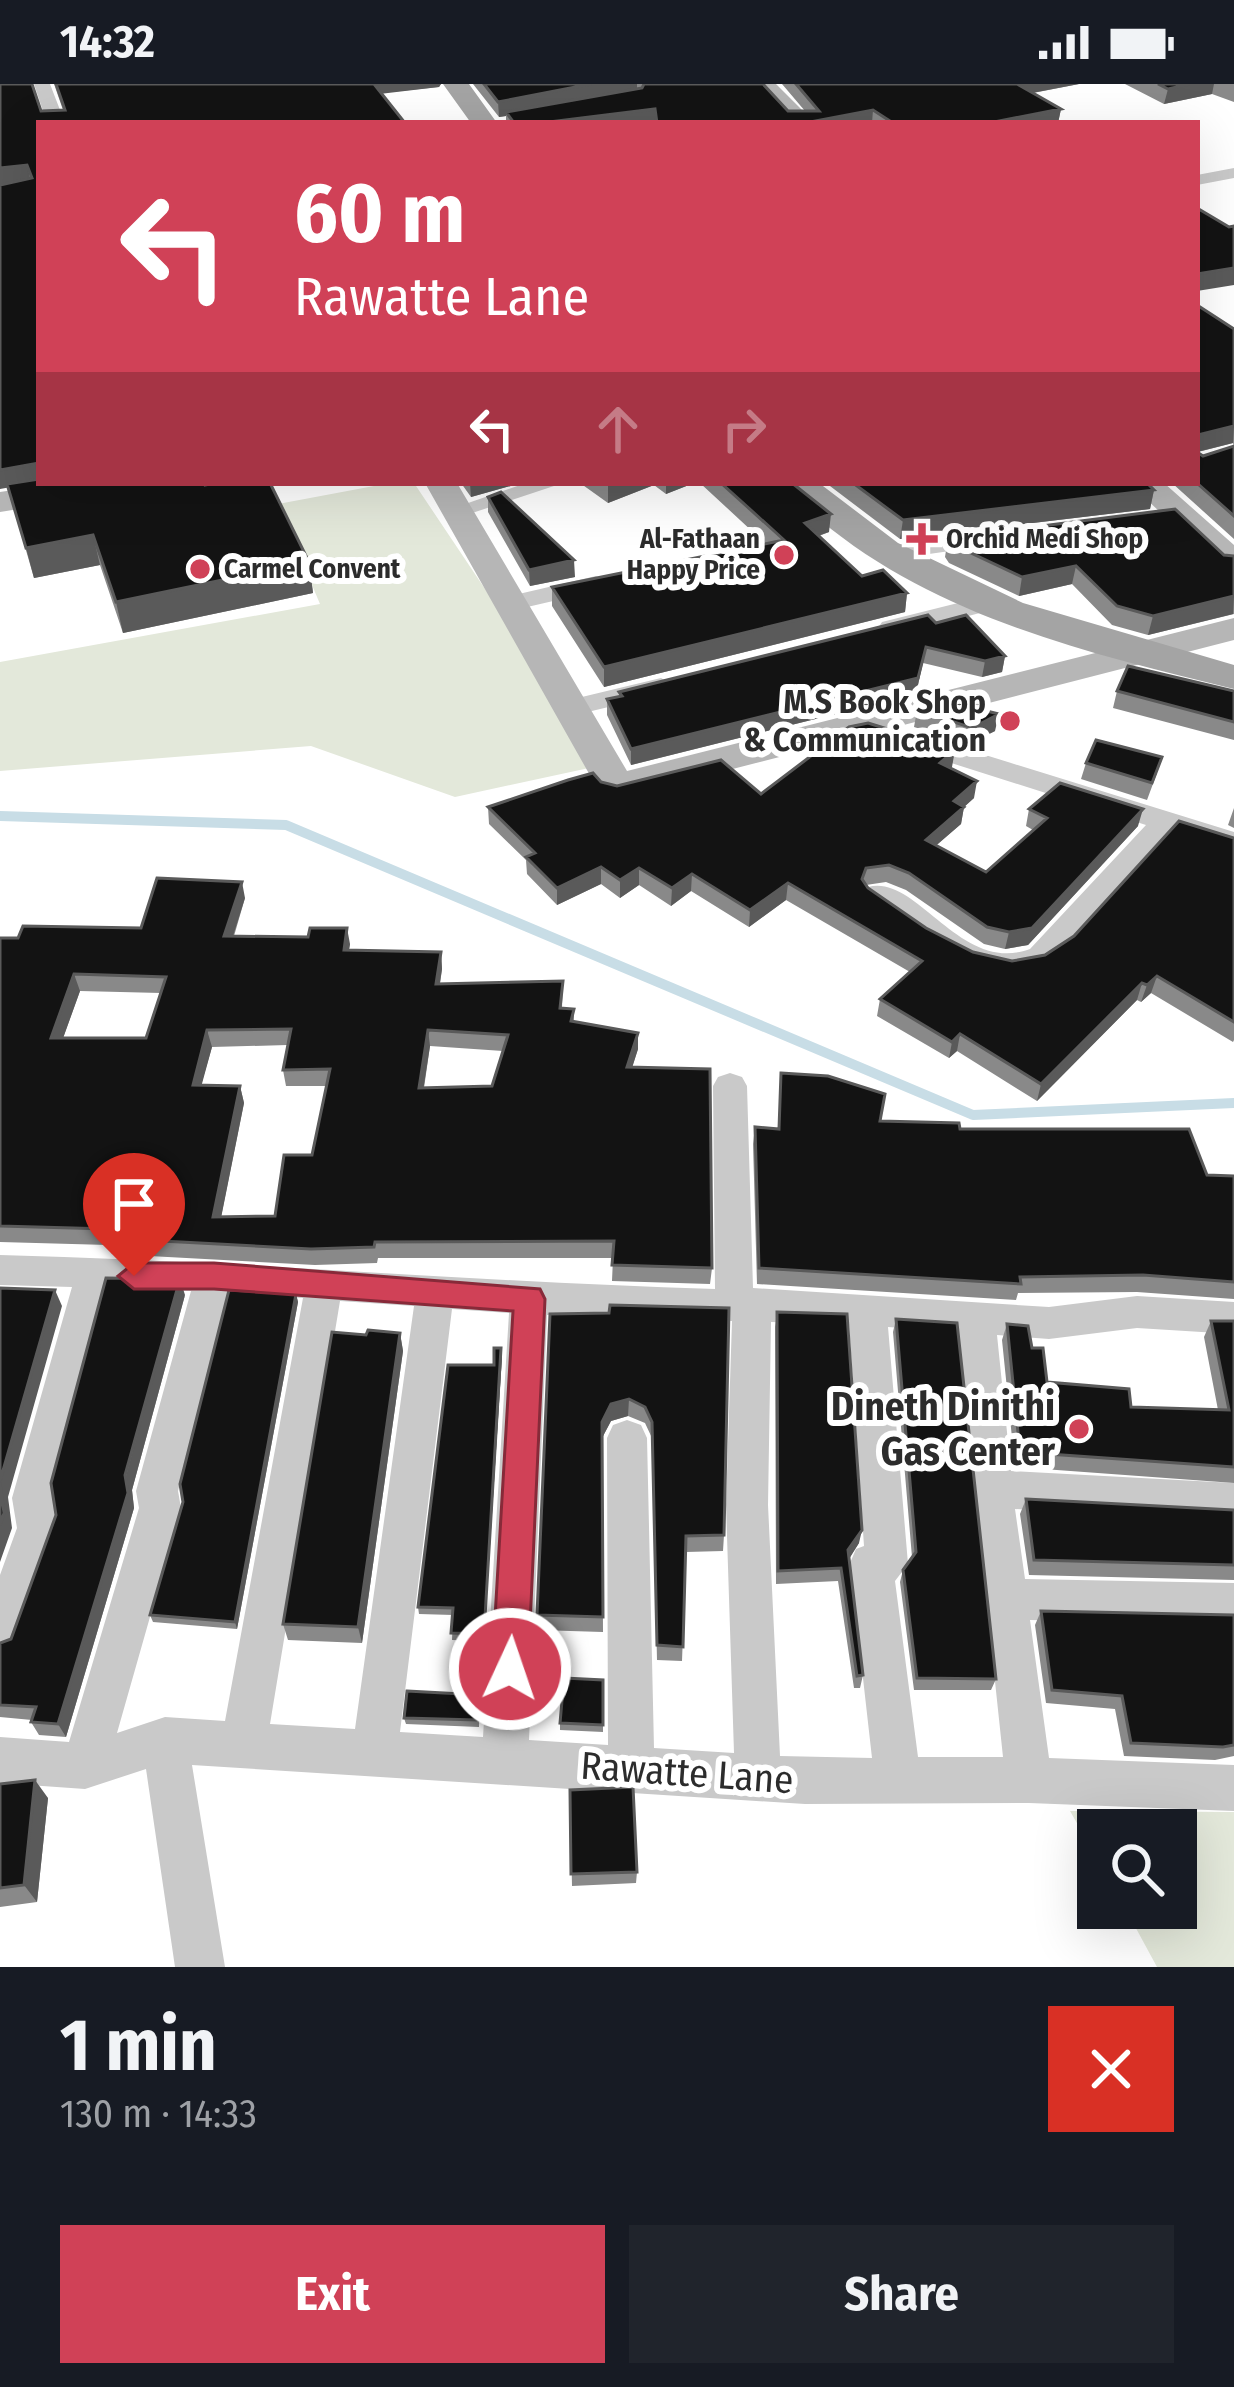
<!DOCTYPE html>
<html lang="en">
<head>
<meta charset="utf-8">
<style>
	body { margin:0; font-family:"Fira Sans Condensed",sans-serif; background:#20242c; color:#f1f3f6; height:100vh; display:flex; flex-direction:column; font-size:45px; white-space:nowrap }
	* { box-sizing:border-box; margin:0 }
	p { font-size:39px; color:#9ea1a6 }
	.icon { flex:none; width:66px; height:66px; fill:none; stroke:currentColor; stroke-width:2; stroke-linecap:round; stroke-linejoin:round }
	.map { position:relative; height:1883px; overflow:hidden }
	.details { display:flex; flex-direction:column; background:#171b24; flex:1 }
	.details>* { flex:none }
	.guide { position:absolute; left:36px; top:36px; width:1164px; height:366px; border-radius:0px; box-shadow:0 12px 48px #0002; background:#d04157; color:#fff; overflow:hidden }
	.buttons { position:absolute; left:1077px; top:1725px; display:grid; gap:24px }
	.buttons a { display:grid; place-items:center; width:120px; height:120px; border-radius:0px; background:#171b24; box-shadow:0 12px 48px #0002; font-size:60px }
	.pin { position:absolute; display:grid; place-items:center; width:102px; height:102px; color:#fff; margin:-123px -51px; border-radius:50% 50% 50% 0; rotate:-45deg; box-shadow:0 0 12px #0007 }
	.pin .icon { rotate:45deg }
	.me { position:absolute; width:132px; margin:-66px; rotate:3deg; stroke-linejoin:round; filter:drop-shadow(0 0 9px #0008) }
	.turn { display:flex; align-items:center; gap:42px; height:252px; padding:0 60px; font-size:54px }
	.turn .icon { width:156px; height:156px; stroke-width:2.5 }
	.turn b { display:block; font-size:84px; line-height:102px }
	.lanes { display:flex; align-items:center; height:114px; padding:0 60px; background:#0003; justify-content:center; gap:60px; direction:ltr }
	.lanes .off { opacity:.35 }
	.round { display:grid; place-items:center; flex:none; width:126px; height:126px; border-radius:0px; background:#20242c }
	.overview { display:flex; align-items:center; justify-content:space-between; height:204px; padding:0 60px }
	h1 { font-size:72px; font-weight:700; line-height:90px }
	.action { display:flex; gap:24px; margin-top:auto; padding:24px 60px }
	.action a { flex:1; height:138px; border-radius:0px; background:#d04157; color:#fff; font-size:48px; font-weight:700; line-height:138px; text-align:center }
	.action a+a { background:#20242c; color:#f1f3f6 }
	.status { display:flex; justify-content:space-between; align-items:center; height:84px; padding:0 60px; background:#171b24; direction:ltr }
	.status svg { height:33px; fill:currentColor }
	.map>svg:first-child { display:block }
	.green { fill:#e3e8da }
	.lines { fill:none; stroke-linecap:round; stroke-linejoin:round }
	.stream { stroke:#c8dde6; stroke-width:10 }
	.street { fill:#c9c9c9; fill-rule:evenodd }
	.secondary { fill:#b6b6b6; fill-rule:evenodd }
	.primary { fill:#a4a4a4; fill-rule:evenodd }
	.wall { fill:#898989; fill-rule:evenodd }
	.shaded-wall { fill:#5a5a5a }
	.building { fill:#131313; stroke:#5a5a5a; stroke-width:3; fill-rule:evenodd }
	.route { fill:#d04157; stroke:#872a39; stroke-width:3 }
	.poi-dot { fill:#d04157; stroke:#fff; stroke-width:4.5 }
	.labels { text-anchor:middle; dominant-baseline:central; stroke-width:12; stroke-linejoin:round; paint-order:stroke }
	.far-poi-label { font-size:27px; font-weight:bold; fill:#2c2c2c; stroke:#fff; text-anchor:start }
	.poi-label { font-size:33px; font-weight:bold; fill:#2c2c2c; stroke:#fff; text-anchor:end }
	.near-poi-label { font-size:39px; font-weight:bold; fill:#2c2c2c; stroke:#fff; text-anchor:end }
	.near-street-label { font-size:39px; fill:#2c2c2c; stroke:#fff }
</style>
</head>
<body>
<div class="status"><b>14:32</b><svg viewBox="0 0 49 12"><path d="M0 12V9h3v3zM5 12V6h3v6zM10 12V3h3v9zM15 12V0h3v12zM26 1h20v11H26zM47 4h2v5h-2z"/></svg></div>
<div class="map">
<svg width="1234" height="1883" viewBox="0 0 1234 1883">
	<rect width="100%" height="100%" fill="#fff"/>
	<!-- green -->
	<path class="green" d="M390,399H414L603,681L455,713L311,662L0,687V578L320,520L278,420Z
		M1070,1727L1234,1728V1883H1157L1125,1824H1176V1746H1098V1776Z"/>
	<g class="lines">
		<!-- stream -->
		<path class="stream" d="M0,732L286,741L973,1031L1234,1019"/>
		<!-- street -->
		<path class="street" d="M34,0H50L65,39H47Z
			M1234,84V94L1197,101V91Z
			M526,399H563L457,434L445,427Z
			M990,448L999,450V460L887,476L875,469L887,462Z
			M596,492L605,495V505L510,527L497,519L501,514Z
			M994,510L1007,518L1003,523L891,552L878,544L882,538Z
			M661,594L675,602L671,608L571,632L557,624L561,618Z
			M911,648L1234,748V768L1172,749C1046,887 1042,949 868,817L864,810L868,803C917,789 960,891 1030,865L1146,741L901,663L897,657Z
			M730,989L742,993L747,1002L753,1204L1049,1223L1137,1212L1234,1218V1250L1137,1244L1049,1255L997,1251L1011,1387L1234,1399V1437L1015,1425L1025,1495L1234,1499V1541L1030,1536L1049,1674L1234,1681V1727L1029,1719L805,1720L192,1681L225,1883H175L146,1685L85,1705L0,1699V1653L69,1658L139,1424L136,1407L191,1207L109,1205L54,1414L59,1444L15,1567L0,1573V1491L17,1444L12,1414L72,1203L0,1201V1171C239,1177 476,1198 715,1205L713,1002L718,993ZM228,1209L303,1214L225,1637L165,1633L117,1649L181,1424L178,1407ZM340,1217L414,1222L355,1645L270,1640ZM452,1225L509,1229L483,1653L400,1648ZM547,1231L732,1237L726,1421L734,1669L654,1664L647,1354L641,1341L627,1336L613,1341L607,1354L608,1661L529,1656ZM771,1238L849,1240L864,1462L856,1465L850,1479L872,1674L780,1672L768,1421ZM888,1243L958,1248L1003,1673H918L895,1497L908,1480Z"/>
		<!-- secondary -->
		<path class="secondary" d="M752,0H776L815,39H790Z
			M59,399H135L119,409L0,428V408Z
			M425,399H457L627,687L1234,534V556L616,715L602,711L596,702Z
			M1129,399H1164L1234,461V489L1222,486Z"/>
		<!-- primary -->
		<path class="primary" d="M443,0H469L497,39H471Z
			M779,399H819L898,459L1023,519L1234,581V605C1090,570 936,533 820,436C806,425 789,414 779,399Z"/>
	</g>
	<!-- wall -->
	<path class="wall" d="M54,0H441L439,3L381,9L39,39V399L309,478L313,509L123,549L100,481L34,494L8,404L0,101L41,27L63,26Z
		M473,0H763L788,27H805L782,0H1079L1033,9L1061,25L1058,39H506V32L499,33Z
		M1125,0H1234V18L1212,10L1164,20Z
		M1197,221L1234,245V455L1172,399H1197ZM1233,359L1234,362L1203,372L1198,368Z
		M461,399H521L471,413Z
		M580,399H694L666,410L654,401L608,419Z
		M700,399H792L829,448L819,452L862,492L907,509L905,528L604,603L552,522V503L766,460Z
		M826,399H1147L1154,406L1150,425L900,455Z
		M488,413L575,493L530,502L488,428Z
		M948,454L1234,472V530L1148,551L1112,541L1072,500L1019,512L949,479L945,473Z
		M936,539L1005,572L1002,588L982,593L923,579L916,610L631,681L607,631V615L619,613V608Z
		M1117,607H1234V656L1113,624Z
		M917,626L995,647L969,660L914,643Z
		M955,666L951,684L974,714L964,723L961,740L936,761L986,788L1033,746L1026,742L1029,725L1138,742L1028,861L1005,865L984,860L906,806L886,798L866,801L868,804L926,844L973,868L1012,877L1045,871L1234,754V956L1233,958L1151,909L1141,918L1137,916L1037,1017L957,967L949,974L877,932L880,915L910,888L786,816L749,843L691,807L671,822L639,801L620,814L601,800L557,821L527,790L526,776L489,740L488,723L601,698L617,702L761,710Z
		M1086,679L1157,689L1147,716L1081,695Z
		M1234,724V744L1228,741Z
		M245,814L234,852L350,860L349,866L441,868L442,885L440,900L563,897L562,924L574,925V938L638,949V965L632,983L712,1184L710,1200L612,1197L613,1174H378L377,1179L315,1181L112,1170L108,1161L0,1158V854H18L141,844ZM80,907L161,909L146,954H63ZM287,961L283,986L286,1002H326L312,1071L275,1132L221,1133L244,1019L240,1002L201,1001L212,963ZM430,962L503,967L492,1002L424,1004Z
		M781,989L880,1037L960,1045L1207,1091H1234V1215L1137,1208L1018,1209L1016,1216L757,1200L753,1060L755,1043L778,1045Z
		M296,1210L298,1218L237,1545L153,1538L150,1531Z
		M185,1211L132,1406L134,1424L66,1653L39,1651L31,1638L32,1636L0,1633V1559L11,1555Z
		M777,1228L859,1459L849,1474L863,1591L860,1604H854L838,1497L776,1500L775,1243Z
		M609,1229L724,1451L723,1467L686,1468L682,1577L657,1576L652,1354L645,1339L628,1332L611,1337L602,1354L603,1548L538,1546L537,1531Z
		M896,1235L996,1595L991,1606H914L900,1498L903,1486L912,1473L893,1248Z
		M1211,1237H1234V1399L1015,1383L1002,1256L1007,1240L1032,1264L1047,1298L1131,1323L1218,1326L1204,1253Z
		M400,1249L403,1267L362,1559L288,1556L283,1540L366,1251Z
		M502,1272L484,1557L452,1556L453,1531L419,1530L418,1523L494,1281Z
		M1026,1415L1234,1426V1496L1029,1491L1020,1430Z
		M1041,1527L1234,1531V1672L1215,1676L1124,1672L1115,1625L1046,1619L1035,1541Z
		M603,1596V1648L560,1646V1639Z
		M480,1611L479,1643L406,1640L404,1634Z
		M0,1700L48,1714L37,1818L0,1823Z
		M570,1706L637,1788L636,1799L572,1802Z"/>
	<!-- shaded-wall -->
	<path class="shaded-wall" d="M370,0H441L439,3L371,11Z
		M591,0H637V7L506,28V32L499,33L498,18Z
		M1013,0H1079L1011,13Z
		M1190,0H1214L1212,10L1164,20L1168,5Z
		M655,25V39H541Z
		M1061,25L1058,39H989Z
		M873,26L872,39H805Z
		M27,81L31,98L0,101V84Z
		M1234,184V201L1197,207V190Z
		M1234,342L1233,359L1197,368L1198,351Z
		M39,379V398L0,405V386Z
		M470,399H521L471,413Z
		M613,399H654V401L608,419V401Z
		M666,399H694L666,410Z
		M1154,406L1150,425L900,455L903,436Z
		M831,430L829,448L803,457L805,439Z
		M93,451L100,481L34,494L26,464Z
		M574,476L575,493L530,502L529,486Z
		M309,478L313,509L123,549L116,518Z
		M1076,482L1072,500L1019,512L1022,493Z
		M907,509L905,528L604,603V583Z
		M1234,512L1233,530L1148,551L1153,532Z
		M926,563L916,610L631,681V665Z
		M1005,572L1002,588L982,593L985,577Z
		M999,630L995,647L969,660L972,644Z
		M955,666L952,683L937,696L940,679Z
		M977,697L974,714L964,723L961,740L923,773L926,756L954,717Z
		M1143,725L1138,742L1028,861L1005,865L1009,848Z
		M601,783V800L557,821V804Z
		M639,784V801L620,814V796Z
		M692,790L691,807L671,822L672,804Z
		M242,798L245,814L228,868L224,852Z
		M788,799L786,816L749,843L750,826Z
		M347,844L350,860L346,882L344,866Z
		M441,868L442,885L437,917L436,900Z
		M74,890L80,907L57,971L51,954Z
		M1157,892L1151,909L1141,918L1147,901Z
		M1142,899L1137,916L1037,1017L1041,1000Z
		M207,946L212,963L197,1018L193,1001Z
		M428,946L430,962L421,1020L419,1004Z
		M638,949V965L627,1000V983Z
		M960,950L957,967L949,974L952,958Z
		M240,1002L244,1019L218,1149L213,1133Z
		M180,1195L185,1211L132,1406L134,1424L66,1653L58,1640Z
		M55,1206L62,1222L8,1413L12,1444L0,1478V1397Z
		M296,1210L298,1218L237,1545L235,1538Z
		M400,1249L403,1267L362,1559L358,1543Z
		M501,1264L502,1272L484,1557V1550Z
		M629,1315L628,1332L611,1337L602,1354L603,1548L602,1338L611,1320Z
		M862,1446L859,1459L846,1480L848,1466Z
		M35,1696L48,1714L37,1818L24,1801Z"/>
	<!-- building -->
	<path class="building" d="M0,0H32L41,27L65,26L56,0H374L405,39H39V379L0,386V101L32,94L27,81L0,84Z
		M484,0H591L498,18Z
		M644,0H763L788,27H819L796,0H1017L1061,25L989,39H893L873,26L805,39H657L655,25L541,39H514L506,28L642,4Z
		M1158,0H1190L1168,5Z
		M1197,124L1229,143L1234,142V184L1197,190Z
		M1197,221L1234,245V342L1198,351L1197,368L1203,372L1234,362V432L1197,399Z
		M39,395V399H204L205,401L215,399H270L309,478L116,518L93,451L26,464L7,400Z
		M721,399H792L831,430L805,439L862,492L883,486L907,509L604,583L552,503L784,456Z
		M853,399H1147L1154,406L903,436Z
		M501,408L574,476L529,486L488,413Z
		M1175,425L1224,471L1234,472V512L1153,532L1117,522L1076,482L1022,493L952,460L948,454Z
		M928,531L936,539L966,531L1005,572L985,577L926,563L918,594L631,665L607,615L622,612L619,608Z
		M1128,582L1234,607V638L1117,607Z
		M950,618L999,630L972,644L917,626Z
		M868,639L955,666L940,679L977,697L954,717L964,723L926,756L986,788L1047,734L1029,725L1060,699L1143,725L1032,844L1009,848L987,843L909,789L889,781L866,784L862,795L868,804L926,844L973,868L1012,877L1045,871L1074,852L1179,737L1234,754V938L1157,892L1147,901L1142,899L1041,1000L960,950L952,958L880,915L922,877L788,799L750,826L692,790L672,804L639,784L620,796L601,783L557,804L526,773L535,769L488,723L568,696L593,689L601,698L617,702L721,676L761,710L849,643Z
		M1096,656L1162,673L1152,699L1086,679Z
		M157,794L242,798L224,852L308,853L310,844H347L344,866L441,868L436,900L563,897L560,924L574,925L571,937L638,949L627,983L710,985L712,1184L612,1181L614,1157L375,1158L374,1163L311,1165L106,1154L108,1145L0,1142V854H18L23,842L141,844ZM74,890L166,893L146,954H51ZM291,945L283,986L330,985L312,1071H284L275,1132L213,1133L240,1002L193,1001L207,946ZM428,946L508,951L492,1002L419,1004Z
		M781,989L828,992L885,1010L880,1037L959,1039L960,1045H1189L1207,1091L1234,1092V1198L1143,1191L1020,1193L1021,1200L759,1184L755,1043L779,1045Z
		M106,1194L180,1195L125,1391L128,1409L58,1640L31,1638L36,1623L0,1621V1559L11,1555L56,1431L51,1399Z
		M0,1204L55,1206L0,1397Z
		M229,1206L296,1210L235,1538L150,1531L183,1418L180,1400Z
		M610,1221L729,1224L724,1451L686,1452L683,1563L657,1561L652,1338L645,1323L629,1315L611,1320L602,1338L603,1533L537,1531L550,1230L609,1229Z
		M777,1228L847,1230L862,1446L848,1466L863,1591L857,1592L841,1484L778,1487Z
		M896,1235L957,1239L996,1595L917,1594L903,1486L916,1468Z
		M1211,1237H1234V1383L1020,1368L1007,1240L1028,1242L1032,1264H1043L1047,1298L1129,1305L1131,1323L1229,1326Z
		M368,1246L400,1249L358,1543L283,1540L332,1248L366,1251Z
		M494,1264H501L484,1550L451,1549L453,1524L418,1523L448,1281H494Z
		M0,1399L4,1429L0,1441Z
		M1026,1415L1234,1426V1481L1034,1476Z
		M1041,1527L1234,1531V1661L1223,1663L1131,1659L1122,1612L1052,1606Z
		M564,1594L603,1596V1641L560,1639Z
		M407,1607L480,1611L478,1636L404,1634Z
		M35,1696L24,1801L0,1804V1700Z
		M633,1703L637,1788L571,1790L570,1706Z"/>
	<!-- route -->
	<path class="route" d="M134,1179H214L540,1205L545,1215L528,1585L523,1598L510,1603L497,1598L492,1585L513,1227L214,1205H134L118,1192Z"/>
	<!-- markers -->
	<g class="poi-dot">
		<path d="M916 437h12v12h12v12h-12v12h-12v-12h-12v-12h12z"/>
		<circle cx="784" cy="471" r="12"/>
		<circle cx="200" cy="485" r="12"/>
		<circle cx="1010" cy="637" r="12"/>
		<circle cx="1079" cy="1345" r="12"/>
	</g>
	<g class="labels">
		<!-- far-poi labels -->
		<g class="far-poi-label">
			<text x="760" y="455" text-anchor="end">Al-Fathaan<tspan x="760" dy="31">Happy Price</tspan></text>
			<text x="946" y="455">Orchid Medi Shop</text>
			<text x="224" y="485">Carmel Convent</text>
		</g>
		<!-- poi labels -->
		<g class="poi-label">
			<text x="986" y="618">M.S Book Shop<tspan x="986" dy="38">&amp; Communication</tspan></text>
		</g>
		<!-- near-poi labels -->
		<g class="near-poi-label">
			<text x="1055" y="1323">Dineth Dinithi<tspan x="1055" dy="45">Gas Center</tspan></text>
		</g>
		<!-- near-street labels -->
		<g class="near-street-label">
			<text transform="translate(687 1689) rotate(4)">Rawatte Lane</text>
		</g>
	</g>
</svg>
<div class="buttons">
<a><svg class="icon" aria-label="search" viewBox="0 0 24 24"><circle cx="10" cy="10" r="6"/><path d="M15 15l6 6"/></svg></a>
</div>
<div class="pin" style="left:134px;top:1192px;background:#d93025"><svg class="icon" aria-label="arrive" viewBox="0 0 24 24"><path d="M6 21V4h12l-3 4 3 4H6"/></svg></div>
<svg class="me" style="left:510px;top:1585px" viewBox="-20 -20 40 40"><circle r="17" fill="#d04157" stroke="#fff" stroke-width="3"/><path d="M0-11L8 9 0 5-8 9z" fill="#fff"/></svg>
<div class="guide">
<div class="turn"><svg class="icon" aria-label="left" viewBox="0 0 24 24"><path d="M17 20v-9H6M10 6l-5 5 5 5"/></svg><div><b>60 m</b>Rawatte Lane</div></div>
<div class="lanes"><svg class="icon" aria-label="left" viewBox="0 0 24 24"><path d="M17 20v-9H6M10 6l-5 5 5 5"/></svg><svg class="icon off" aria-label="ahead" viewBox="0 0 24 24"><path d="M12 20V5M6 11l6-6 6 6"/></svg><svg class="icon off" aria-label="right" viewBox="0 0 24 24"><path d="M7 20v-9h11M14 6l5 5-5 5"/></svg></div>
</div>
</div>
<section class="details">
<div class="overview"><div><h1>1 min</h1><p>130 m · 14:33</p></div><a class="round" style="background:#d93025;color:#fff"><svg class="icon" aria-label="close" viewBox="0 0 24 24"><path d="M6 6l12 12M18 6L6 18"/></svg></a></div>
<div class="action"><a>Exit</a><a>Share</a></div>
</section>
</body>
</html>
